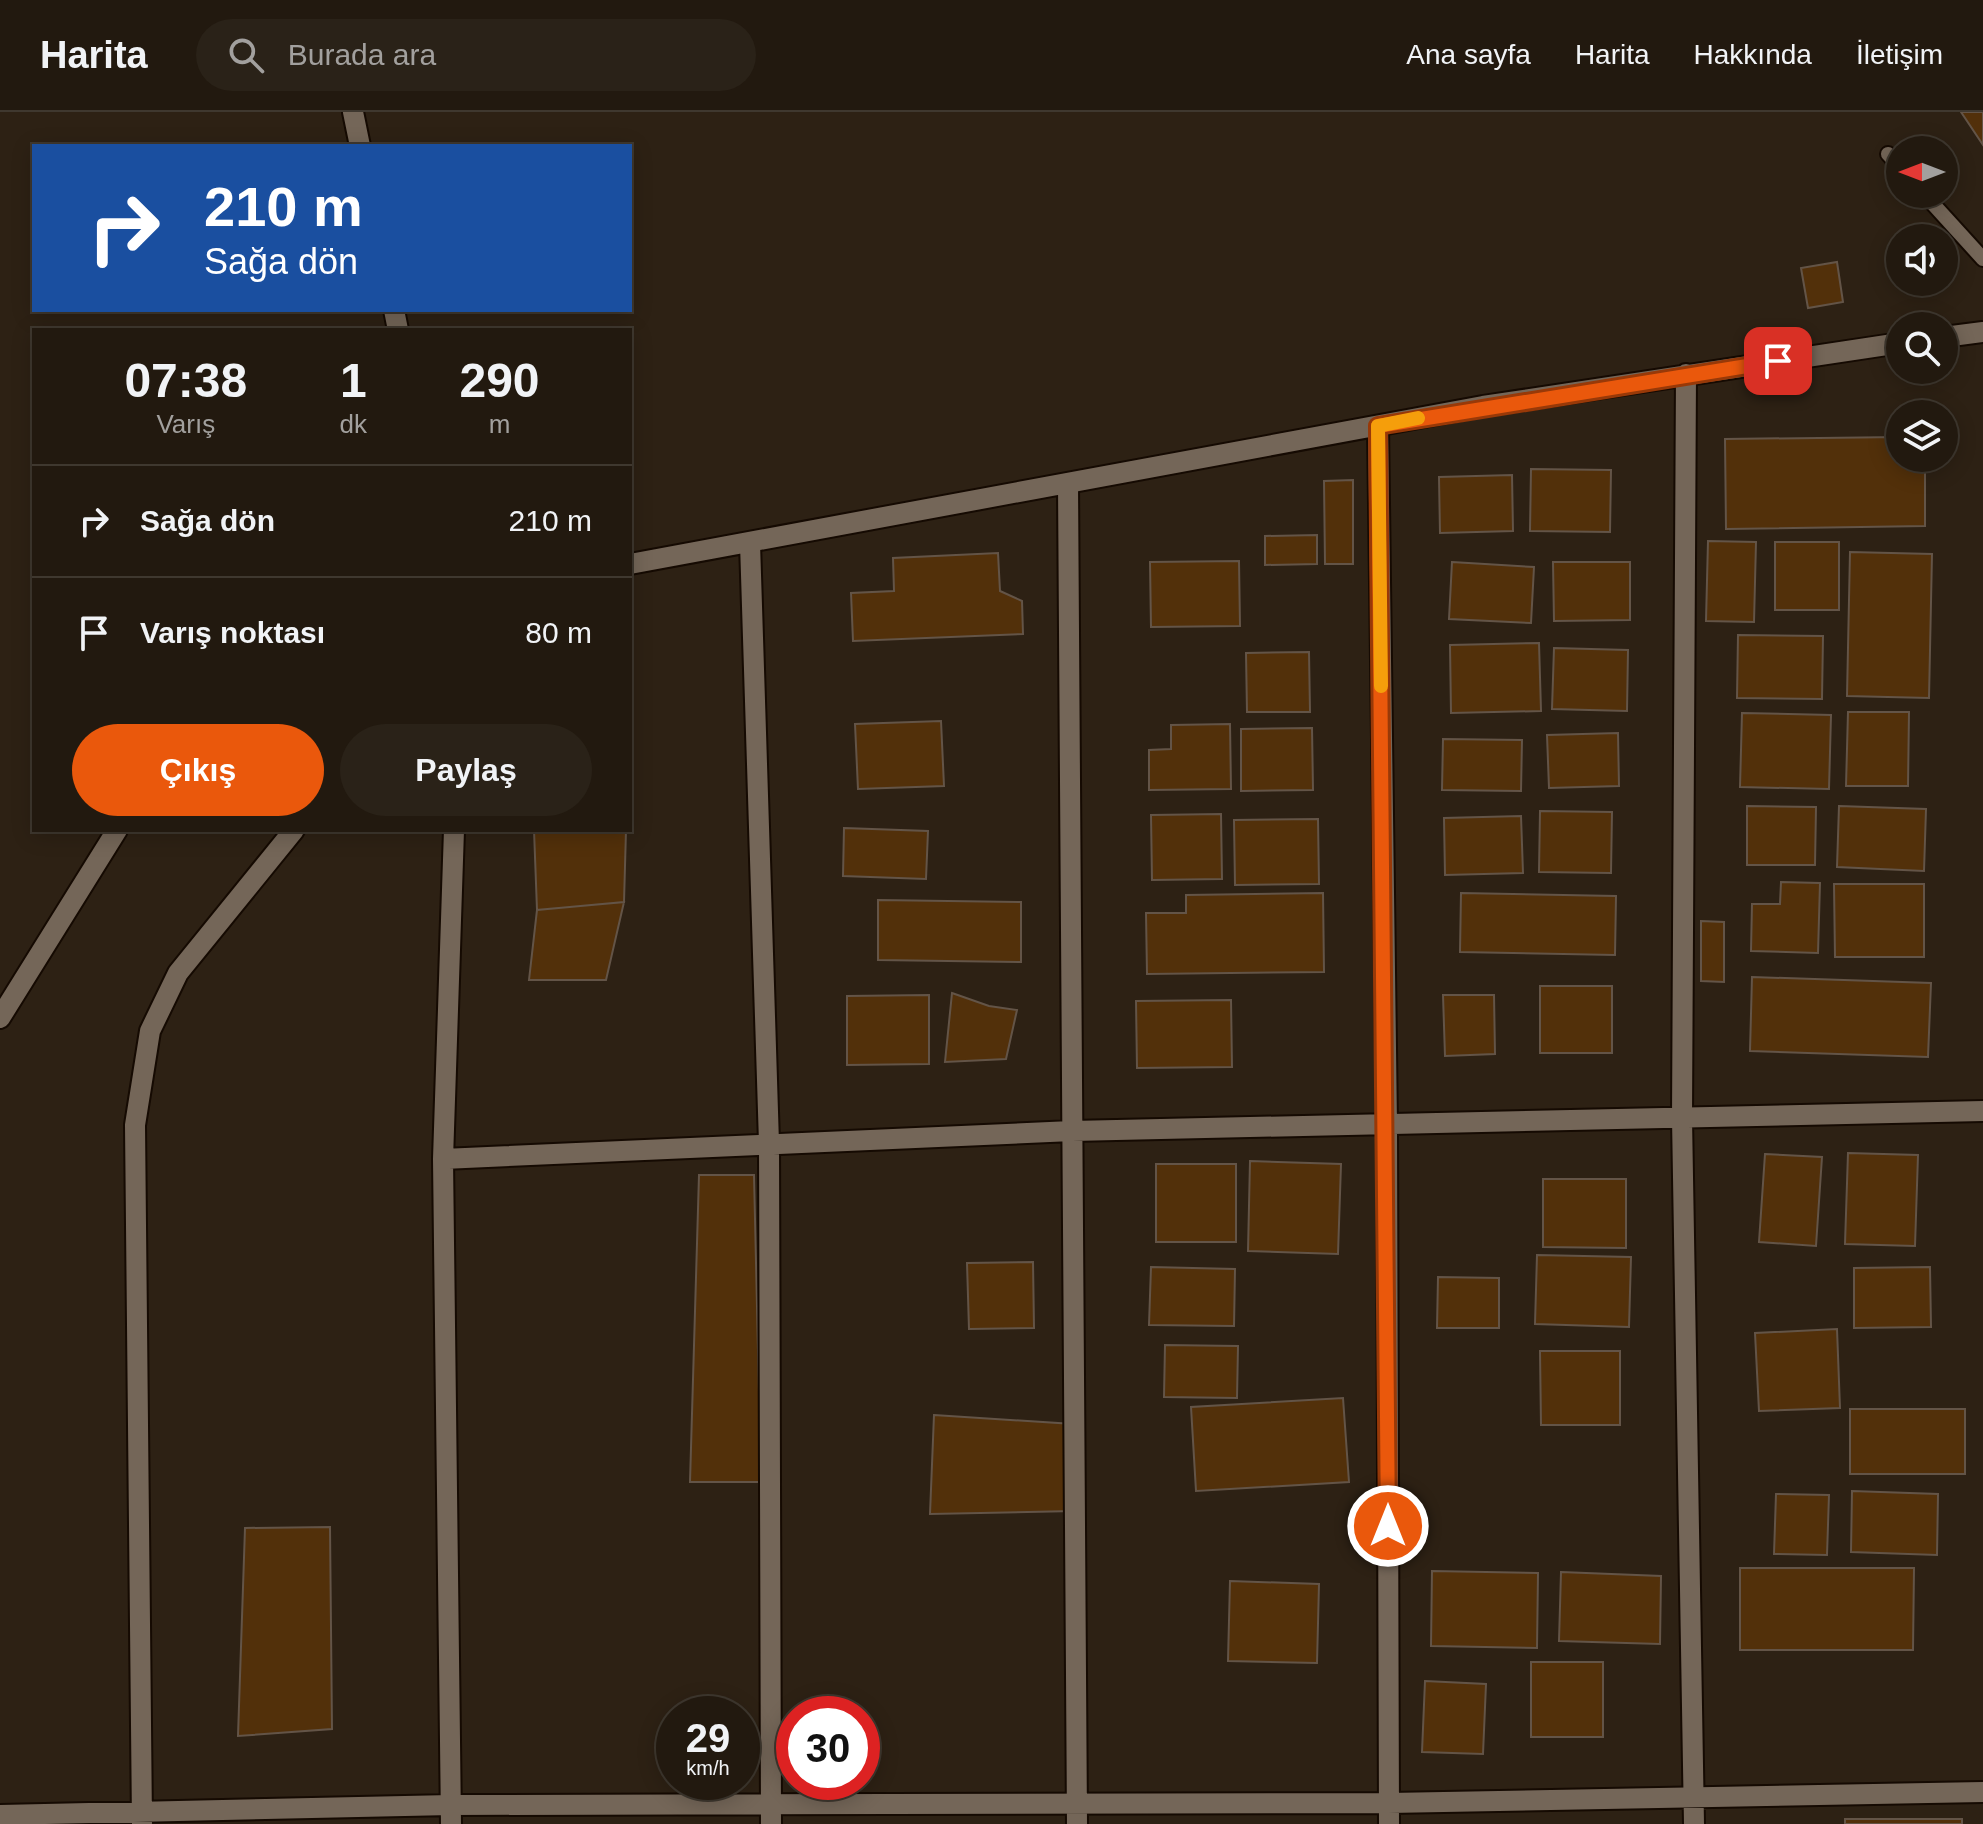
<!DOCTYPE html>
<html lang="tr">
<head>
<meta charset="utf-8">
<style>
	body { margin:0; font-family:Helvetica,sans-serif; background:#2a2218; color:#f1f3f6; height:100vh; display:flex; flex-direction:column; font-size:30px; white-space:nowrap }
	* { box-sizing:border-box; margin:0 }
	p { font-size:26px; color:#a2a09e }
	.icon { flex:none; width:44px; height:44px; fill:none; stroke:currentColor; stroke-width:2; stroke-linecap:round; stroke-linejoin:round }
	.map { position:relative; flex:1; overflow:hidden }
	.panel { position:absolute; left:32px; top:216px; width:600px; height:504px; display:flex; flex-direction:column; background:#22190f; border-radius:0px; box-shadow:0 4px 20px #0003,0 0 0 2px #3f382f }
	.panel>* { flex:none }
	.banner { position:absolute; left:32px; top:32px; width:600px; height:168px; border-radius:0px; box-shadow:0 4px 20px #0003,0 0 0 2px #3f382f; background:#1a4fa0; color:#fff; overflow:hidden }
	.needle { width:52px; rotate:270deg }
	.buttons { position:absolute; left:1886px; top:24px; display:grid; gap:16px }
	.buttons a { display:grid; place-items:center; width:72px; height:72px; border-radius:50%; background:#22190f; box-shadow:0 4px 20px #0003,0 0 0 2px #3f382f; font-size:40px }
	.speed { position:absolute; left:656px; top:1584px; display:flex; gap:16px; font-size:40px; font-weight:700; text-align:center }
	.speed>* { display:grid; place-content:center; width:104px; height:104px; border-radius:50%; background:#22190f; box-shadow:0 4px 20px #0003,0 0 0 2px #3f382f; line-height:1 }
	.speed small { font-size:20px; font-weight:400 }
	.speed .limit { border:12px solid #d22; background:#fff; color:#111 }
	.pin { position:absolute; display:grid; place-items:center; width:68px; height:68px; color:#fff; margin:-34px; border-radius:16px; box-shadow:0 4px 12px #0006 }
	.me { position:absolute; width:88px; margin:-44px; rotate:0deg; stroke-linejoin:round; filter:drop-shadow(0 0 6px #0008) }
	.turn { display:flex; align-items:center; gap:28px; height:168px; padding:0 40px; font-size:36px }
	.turn .icon { width:104px; height:104px; stroke-width:2.5 }
	.turn b { display:block; font-size:56px; line-height:68px }
	.eta { display:flex; justify-content:space-evenly; align-items:center; height:136px; text-align:center }
	.eta b { font-size:48px; font-weight:700; line-height:56px }
	.action { display:flex; gap:16px; margin-top:auto; padding:16px 40px }
	.action a { flex:1; height:92px; border-radius:48px; background:#ea580c; color:#fff; font-size:32px; font-weight:700; line-height:92px; text-align:center }
	.action a+a { background:#2a2218; color:#f1f3f6 }
	ul { padding:0; list-style:none }
	li { display:flex; align-items:center; gap:24px; height:112px; padding:0 40px; border-top:2px solid #3f382f }
	li div { flex:1 }
	li b { display:block; font-size:30px }
	li em { font-style:normal }
	header { display:flex; align-items:center; gap:48px; box-sizing:border-box; height:112px; padding:0 40px; background:#22190f; border-bottom:2px solid #3f382f }
	header strong { font-size:38px }
	nav { display:flex; gap:44px; margin-inline-start:auto; font-size:28px }
	.search { width:560px; height:72px; background:#2a2218; display:flex; align-items:center; gap:20px; box-sizing:border-box; padding:0 28px; border-radius:44px; color:#a2a09e; font-size:30px }
	.map>svg:first-child { display:block }
	.building { fill:#52300a; stroke:#635447; stroke-width:2 }
	.lines { fill:none; stroke-linecap:round; stroke-linejoin:round }
	.service-casing { stroke:#150a02; stroke-width:18 }
	.minor-casing { stroke:#150a02; stroke-width:24 }
	.service { stroke:#746658; stroke-width:14 }
	.minor { stroke:#746658; stroke-width:20 }
	.route-casing { stroke:#983908; stroke-width:20 }
	.route { stroke:#ea580c; stroke-width:14 }
	.slow { stroke:#f59e0b; stroke-width:14 }
</style>
</head>
<body>
<header>
<strong>Harita</strong>
<div class="search"><svg class="icon" aria-label="search" viewBox="0 0 24 24"><circle cx="10" cy="10" r="6"/><path d="M15 15l6 6"/></svg>Burada ara</div>
<nav><a>Ana sayfa</a><a>Harita</a><a>Hakkında</a><a>İletişim</a></nav>
</header>
<div class="map">
<svg width="1983" height="1712" viewBox="0 0 1983 1712">
	<rect width="100%" height="100%" fill="#2d2114"/>
	<!-- building -->
	<path class="building" d="M1961,0H1983V33Z
		M1837,150L1843,190L1808,196L1801,156Z
		M1900,325V346H1925V414L1726,417L1725,327Z
		M1531,357L1611,358L1610,420L1530,419Z
		M1512,363L1513,419L1440,421L1439,365Z
		M1353,368V452H1325L1324,369Z
		M1317,423V452L1265,453V424Z
		M1708,429L1756,430L1754,510L1706,509Z
		M1775,430H1839V498H1775Z
		M1850,440L1932,442L1929,586L1847,584Z
		M998,441L1000,479L1022,489L1023,522L853,529L851,481L894,479L893,446Z
		M1239,449L1240,514L1151,515L1150,450Z
		M1452,450L1534,455L1531,511L1449,507Z
		M1553,450H1630V508L1554,509Z
		M1738,523L1823,524L1822,587L1737,586Z
		M1539,531L1541,599L1451,601L1450,533Z
		M1554,536L1628,538L1627,599L1552,597Z
		M1309,540L1310,600H1247L1246,541Z
		M1848,600H1909L1908,674H1846Z
		M1742,601L1831,603L1829,677L1740,675Z
		M941,609L944,674L858,677L855,612Z
		M1230,612L1231,677L1149,678V638L1171,637V613Z
		M1312,616L1313,678L1241,679V617Z
		M1618,621L1619,674L1549,676L1547,623Z
		M1443,627L1522,628L1521,679L1442,678Z
		M1747,694L1816,695L1815,753H1747Z
		M1839,694L1926,697L1924,759L1837,755Z
		M1540,699L1612,700L1611,761L1539,760Z
		M1221,702L1222,767L1152,768L1151,703Z
		M1521,704L1523,761L1445,763L1444,706Z
		M1318,707L1319,772L1235,773L1234,708Z
		M844,716L928,719L926,767L843,764Z
		M534,718H626L624,790L537,798Z
		M1781,770L1820,771L1818,841L1751,839L1752,792H1780Z
		M1834,772H1924V845H1835Z
		M1323,781L1324,860L1147,862L1146,801H1186V783Z
		M1461,781L1616,784L1615,843L1460,840Z
		M878,788L1021,790V850L878,848Z
		M624,790L606,868H529L537,798Z
		M1701,809L1724,810V870L1701,869Z
		M1752,865L1931,871L1928,945L1750,939Z
		M1540,874H1612V941H1540Z
		M952,881L989,894L1017,898L1006,947L945,950Z
		M929,883V952L847,953V884Z
		M1443,883H1494L1495,942L1445,944Z
		M1231,888L1232,955L1137,956L1136,889Z
		M1848,1041L1918,1043L1915,1134L1845,1132Z
		M1765,1042L1822,1045L1816,1134L1759,1130Z
		M1250,1049L1341,1052L1338,1142L1248,1139Z
		M1156,1052H1236V1130H1156Z
		M699,1063H754L761,1370H690Z
		M1543,1067H1626V1136L1543,1135Z
		M1537,1143L1631,1145L1629,1215L1535,1212Z
		M1033,1150L1034,1216L969,1217L967,1151Z
		M1151,1155L1235,1157L1234,1214L1149,1213Z
		M1930,1155L1931,1215L1854,1216V1156Z
		M1438,1165L1499,1166V1216H1437Z
		M1837,1217L1840,1296L1759,1299L1755,1221Z
		M1165,1233L1238,1234L1237,1286L1164,1285Z
		M1540,1239H1620V1313H1541Z
		M1343,1286L1349,1370L1196,1379L1191,1295Z
		M1850,1297H1965V1362H1850Z
		M934,1303L1073,1312L1074,1399L930,1402Z
		M1852,1379L1938,1382L1937,1443L1851,1440Z
		M1776,1382L1829,1383L1827,1443L1774,1442Z
		M330,1415L332,1617L238,1624L245,1416Z
		M1740,1456H1914L1913,1538H1740Z
		M1432,1459L1538,1461L1537,1536L1431,1534Z
		M1561,1460L1661,1464L1660,1532L1559,1529Z
		M1230,1469L1319,1472L1317,1551L1228,1549Z
		M1531,1550H1603V1625H1531Z
		M1425,1569L1486,1572L1483,1642L1422,1640Z
		M1845,1707H1962V1712H1845Z"/>
	<g class="lines">
		<defs>
			<path id="service" d="M1888,42L1900,55
				M1924,82L1983,147"/>
			<path id="minor" d="M353,0L360,34
				M394,198L398,218
				M1944,225L1983,220
				M1686,262L1682,1006L1694,1712
				M1378,314L1387,1014L1389,1712
				M1068,371L1077,1712
				M750,431L769,1031L771,1712
				M630,452L1483,294L1900,231
				M0,906L117,718
				M443,1047L1072,1019L1983,999
				M0,1703L451,1693L1389,1691L1983,1680
				M142,1712L135,1013L150,919L178,861L294,718
				M451,1712L443,1047L454,718"/>
		</defs>
		<!-- service casing -->
		<use href="#service" class="service-casing"/>
		<!-- minor casing -->
		<use href="#minor" class="minor-casing"/>
		<!-- service -->
		<use href="#service" class="service"/>
		<!-- minor -->
		<use href="#minor" class="minor"/>
	</g>
	<g class="lines">
		<defs>
			<path id="route" d="M1388,1414L1378,314L1778,249"/>
		</defs>
		<!-- route casing -->
		<use href="#route" class="route-casing"/>
		<!-- route -->
		<use href="#route" class="route"/>
		<!-- slow -->
		<path class="slow" d="M1381,574L1378,314L1418,306"/>
	</g>
</svg>
<div class="buttons">
<a><svg class="needle" viewBox="-14 -14 28 28"><path d="M0-13l5 13h-10z" fill="#e53935"/><path d="M0 13l5-13h-10z" fill="#a2a09e"/></svg></a>
<a><svg class="icon" aria-label="sound" viewBox="0 0 24 24"><path d="M4 9h4l5-4v14l-5-4H4zM17 9q2 3 0 6"/></svg></a>
<a><svg class="icon" aria-label="search" viewBox="0 0 24 24"><circle cx="10" cy="10" r="6"/><path d="M15 15l6 6"/></svg></a>
<a><svg class="icon" aria-label="layers" viewBox="0 0 24 24"><path d="M12 4l9 5-9 5-9-5zM3 14l9 5 9-5"/></svg></a>
</div>
<div class="speed"><div>29<small>km/h</small></div><div class="limit">30</div></div>
<div class="pin" style="left:1778px;top:249px;background:#d93025"><svg class="icon" aria-label="arrive" viewBox="0 0 24 24"><path d="M6 21V4h12l-3 4 3 4H6"/></svg></div>
<svg class="me" style="left:1388px;top:1414px" viewBox="-20 -20 40 40"><circle r="17" fill="#ea580c" stroke="#fff" stroke-width="3"/><path d="M0-11L8 9 0 5-8 9z" fill="#fff"/></svg>
<div class="banner">
<div class="turn"><svg class="icon" aria-label="right" viewBox="0 0 24 24"><path d="M7 20v-9h11M14 6l5 5-5 5"/></svg><div><b>210 m</b>Sağa dön</div></div>
</div>
<section class="panel">
<div class="eta">
<div><b>07:38</b><p>Varış</p></div>
<div><b>1</b><p>dk</p></div>
<div><b>290</b><p>m</p></div>
</div>
<ul>
<li><svg class="icon" aria-label="right" viewBox="0 0 24 24"><path d="M7 20v-9h11M14 6l5 5-5 5"/></svg><div><b>Sağa dön</b></div><em>210 m</em></li>
<li><svg class="icon" aria-label="arrive" viewBox="0 0 24 24"><path d="M6 21V4h12l-3 4 3 4H6"/></svg><div><b>Varış noktası</b></div><em>80 m</em></li>
</ul>
<div class="action"><a>Çıkış</a><a>Paylaş</a></div>
</section>
</div>
</body>
</html>
